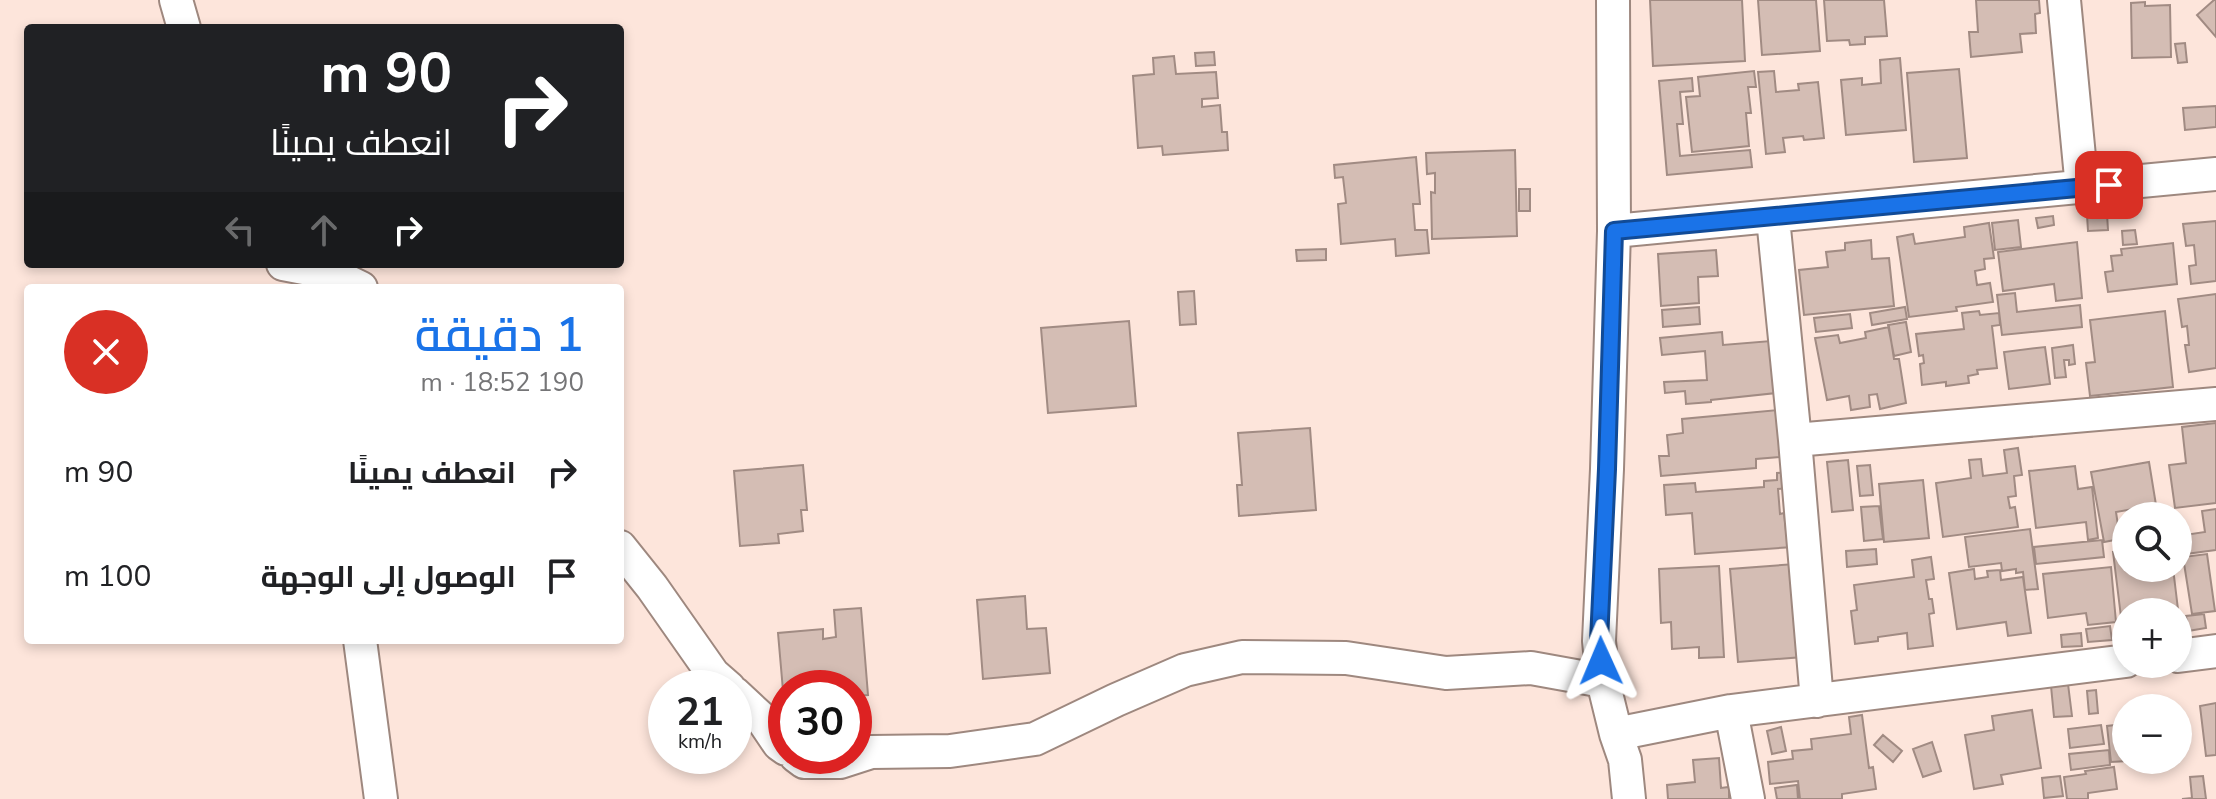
<!DOCTYPE html>
<html lang="ar">
<head>
<meta charset="utf-8">
<style>
	body { margin:0; font-family:"Nunito Sans",Cairo,sans-serif; background:#f2f2f2; color:#202124; direction:rtl; height:100vh; display:flex; flex-direction:column; font-size:30px; white-space:nowrap }
	* { box-sizing:border-box; margin:0 }
	p { font-size:26px; color:#757577 }
	.icon { flex:none; width:44px; height:44px; fill:none; stroke:currentColor; stroke-width:2; stroke-linecap:round; stroke-linejoin:round }
	.map { position:relative; flex:1; overflow:hidden; direction:ltr }
	.details { position:absolute; left:24px; top:284px; width:600px; height:360px; display:flex; flex-direction:column; background:#fff; border-radius:8px; box-shadow:0 4px 12px #0003; direction:rtl }
	.details>* { flex:none }
	.guide { position:absolute; left:24px; top:24px; width:600px; height:244px; border-radius:8px; box-shadow:0 4px 12px #0003; direction:rtl; background:#202124; color:#fff; overflow:hidden }
	.tools { position:absolute; left:2112px; top:502px; display:grid; gap:16px }
	.tools a { display:grid; place-items:center; width:80px; height:80px; border-radius:50%; background:#fff; box-shadow:0 4px 12px #0003; font-size:40px }
	.speed { position:absolute; left:648px; top:670px; display:flex; gap:16px; font-size:40px; font-weight:700; text-align:center }
	.speed>* { display:grid; place-content:center; width:104px; height:104px; border-radius:50%; background:#fff; box-shadow:0 4px 12px #0003; line-height:1 }
	.speed small { font-size:20px; font-weight:400 }
	.speed .limit { border:12px solid #d22; background:#fff; color:#111 }
	.pin { position:absolute; display:grid; place-items:center; width:68px; height:68px; color:#fff; margin:-34px; border-radius:16px; box-shadow:0 4px 12px #0006 }
	.me { position:absolute; width:88px; margin:-44px; rotate:359deg; stroke-linejoin:round; filter:drop-shadow(0 0 6px #0008) }
	.turn { display:flex; align-items:center; gap:28px; height:168px; padding:0 40px; font-size:36px }
	.turn .icon { width:104px; height:104px; stroke-width:2.5 }
	.turn b { display:block; font-size:56px; line-height:68px }
	.lanes { display:flex; align-items:center; height:76px; padding:0 40px; background:#0003; justify-content:center; gap:40px; direction:ltr }
	.lanes .off { opacity:.35 }
	.round { display:grid; place-items:center; flex:none; width:84px; height:84px; border-radius:42px; background:#f2f2f2 }
	.headline { display:flex; align-items:center; justify-content:space-between; height:136px; padding:0 40px }
	h1 { font-size:48px; font-weight:600; line-height:60px; color:#1a73e8 }
	ul { padding:0; list-style:none }
	li { display:flex; align-items:center; gap:24px; height:104px; padding:0 40px }
	li div { flex:1 }
	li b { display:block; font-size:30px }
	li em { font-style:normal }
	.map>svg:first-child { display:block }
	.building { fill:#d4bdb4; stroke:#a18b83; stroke-width:2 }
	.lines { fill:none; stroke-linecap:round; stroke-linejoin:round }
	.street-casing { stroke:#9e887f; stroke-width:36 }
	.street { stroke:#fff; stroke-width:32 }
	.route-casing { stroke:#114b97; stroke-width:20 }
	.route { stroke:#1a73e8; stroke-width:14 }
</style>
</head>
<body>
<div class="map">
<svg width="2216" height="799" viewBox="0 0 2216 799">
	<rect width="100%" height="100%" fill="#fde5db"/>
	<!-- building -->
	<path class="building" d="M1650,0H1742L1745,61L1653,66Z
		M1758,0H1816L1820,51L1762,55Z
		M1824,0H1884L1887,36L1865,37V44L1850,45L1849,40L1827,41Z
		M1976,0H2039L2040,13L2035,14L2036,33L2020,34L2022,52L1971,57L1969,32H1978Z
		M2214,0H2216V37L2197,15Z
		M2145,2V6L2170,5L2171,57L2132,58L2131,3Z
		M2185,43L2187,62L2178,63L2175,44Z
		M1214,52L1215,65L1196,66L1195,53Z
		M1174,56L1176,74L1216,72L1218,98L1202,99V107L1220,105L1222,132H1227L1228,150L1163,155L1162,146L1138,148L1133,76L1154,74L1153,58Z
		M1900,58L1906,130L1846,135L1841,80L1862,78V85L1881,83L1880,60Z
		M1959,69L1967,158L1914,162L1907,73Z
		M1754,71L1756,87H1748L1751,113H1746L1749,146L1692,152L1686,97L1700,96L1698,77Z
		M1774,71L1776,92L1799,90L1798,84L1818,82L1824,138L1804,140L1803,136L1783,138L1785,152L1766,154L1758,72Z
		M1692,78L1693,91L1680,92L1683,124H1677L1680,156L1750,150L1752,167L1667,175L1659,81Z
		M2216,106V127L2185,130L2183,108Z
		M1515,150L1517,236L1432,239L1431,192L1435,193V173L1427,174L1426,153Z
		M1416,157L1420,204H1413L1415,230H1427L1429,253L1396,256L1395,239L1341,244L1338,204L1346,203L1343,177L1335,178L1334,165Z
		M1519,189H1530V211H1519Z
		M2107,214L2108,230L2088,231L2087,215Z
		M2053,216L2054,225L2038,228L2036,218Z
		M2018,220L2021,247L1995,250L1992,223Z
		M2216,221V281L2191,284L2189,266L2196,265L2194,245L2186,246L2183,224Z
		M1989,223L1994,258L1984,259L1985,269L1975,271L1977,285L1990,283L1993,302L1956,307L1957,311L1909,317L1897,237L1913,234L1915,244L1965,237L1964,227Z
		M2135,230L2137,244L2123,245L2122,231Z
		M1871,240L1872,259L1889,258L1894,306L1804,315L1799,270L1828,267L1826,252L1845,250V243Z
		M2077,242L2082,298L2056,301L2054,284L2003,291L1998,252Z
		M2173,243L2177,284L2108,292L2105,272L2113,271L2111,256L2122,255L2121,249Z
		M1326,249V260L1297,261L1296,250Z
		M1716,250L1718,276L1698,277L1699,303L1661,306L1658,254Z
		M1194,291L1196,324L1180,325L1178,292Z
		M2015,293L2017,312L2080,305L2082,327L2002,335L1997,295Z
		M2216,294V368L2189,372L2185,345H2189L2187,326L2182,327L2178,299Z
		M1699,307L1700,324L1663,327L1662,310Z
		M1905,307L1907,319L1872,325L1870,313Z
		M1979,311L1980,315L1999,313L2000,325L1992,326L1997,368L1977,370L1978,374L1968,376L1969,383L1946,386V382L1922,385L1920,364L1924,363L1923,355L1919,356L1916,334L1964,329L1962,313Z
		M2165,311L2173,387L2090,396L2086,363L2095,362L2090,320Z
		M1850,314L1852,328L1816,332L1814,318Z
		M1129,321L1136,406L1048,413L1041,328Z
		M1906,322L1911,352L1894,356L1888,325Z
		M1889,327L1894,359H1899L1906,403L1880,409L1877,394L1869,395L1870,407L1851,410L1849,396L1827,400L1815,338L1838,335L1840,343L1866,338L1865,332Z
		M1722,332L1723,345L1771,341L1776,393L1711,400V402L1686,404L1685,391L1665,393L1664,382L1707,380L1705,351L1662,355L1660,338Z
		M2073,345L2075,364L2069,365V360H2064L2066,377L2055,378L2052,348Z
		M2045,347L2050,384L2009,389L2004,352Z
		M1778,410L1781,450H1779L1780,457L1756,459V468L1661,476L1659,456H1669L1667,435L1683,433L1682,419Z
		M2216,423V503L2175,508L2169,465L2186,463L2182,427Z
		M1310,428L1316,510L1239,516L1237,485H1242L1238,433Z
		M2018,448L2022,475L2014,476L2016,496L2008,497L2010,508L2015,507L2018,527L1943,537L1936,483L1971,478L1969,460L1981,459L1983,476L2007,473L2004,450Z
		M1848,460L1853,510L1832,512L1827,462Z
		M2149,462L2156,505L2116,512L2120,539L2104,542L2091,472Z
		M803,465L807,510H801L803,531L778,534L779,543L740,546L734,471Z
		M1870,465L1873,495L1860,496L1857,466Z
		M2075,466L2078,489L2092,487L2098,538L2088,540L2086,522L2036,528L2029,471Z
		M1787,472L1788,488L1778,489L1780,514L1784,513L1786,531H1792L1793,547L1695,554L1692,513L1666,515L1664,485L1695,483L1696,492L1764,487V481L1777,480V473Z
		M1923,480L1929,538L1884,542L1879,484Z
		M1879,506L1883,539L1864,541L1861,507Z
		M2216,509V550L2178,555V536L2205,532L2202,511Z
		M2030,529L2038,589L2025,590L2023,572L2016,573V569L2002,571L2001,563L1969,567L1965,537Z
		M2102,540L2104,557L2036,564L2034,547Z
		M1876,549L1877,564L1847,567L1846,551Z
		M2126,551V568H2173L2180,626H2178V612H2126V625H2122L2113,552Z
		M2207,554L2215,611L2192,614L2183,557Z
		M1931,557L1934,579L1926,580L1929,599H1932L1934,613L1929,614L1933,646L1908,649L1907,633L1878,637V641L1855,644L1851,611L1857,610L1854,585L1914,577L1912,560Z
		M1795,564L1803,657L1738,662L1730,569Z
		M1719,566L1724,657L1699,658V647L1672,649L1671,622L1661,623L1659,569Z
		M2111,567L2116,622L2088,625L2086,613L2048,618L2043,574Z
		M1974,569L1975,579L1988,577L1987,571L2000,570L2001,580L2023,577L2031,633L2008,636L2006,622L1957,629L1949,573Z
		M1025,596L1027,629L1046,628L1050,673L983,679L977,600Z
		M861,608L868,695L854,696V688H786V701L784,702L778,633L823,629V639L836,637L834,610Z
		M2204,614L2206,628L2188,631L2186,616Z
		M2110,626L2112,640L2088,642L2086,629Z
		M2081,633L2082,646L2062,647L2061,635Z
		M2068,684L2072,716L2054,717L2051,686Z
		M2096,690L2098,713L2089,714L2087,691Z
		M2216,703V755L2206,756L2200,706Z
		M2032,710L2041,768L2001,775L2003,784L1974,789L1965,735L1994,730L1992,716Z
		M1862,715L1869,768L1873,767L1876,789L1842,794V799H1800L1798,781L1770,784L1768,762L1793,759L1792,751L1812,749L1811,739L1851,734L1849,717Z
		M2124,724L2126,760L2129,761L2111,762L2107,726Z
		M2101,725L2104,744L2070,748L2068,729Z
		M1781,727L1786,751L1772,754L1767,731Z
		M1883,735L1902,751L1893,762L1874,745Z
		M1932,742L1941,771L1923,777L1913,749Z
		M2109,750L2110,765L2071,770L2069,754Z
		M1719,758L1721,788L1729,787V799H1668L1667,785L1695,782L1693,760Z
		M2114,767L2117,789L2088,793V799H2067L2064,777L2086,774L2085,771Z
		M2060,776L2063,796L2044,798L2042,778Z
		M2203,776L2206,799H2182L2192,798L2190,777Z
		M1797,785L1798,799H1777L1775,788Z"/>
	<g class="lines">
		<defs>
			<path id="street" d="M176,0L184,28
				M1613,0L1614,231L1607,469L1599,641L1603,681L1616,734L1625,760L1629,799
				M2064,0L2082,188
				M1773,218L1795,440L1817,701
				M1614,231L2216,174
				M283,264L330,273L361,288
				M1795,440L2216,404
				M620,547L652,587L713,674L729,688
				M360,640L381,799
				M2178,656L2216,651
				M734,693L762,719L779,744L786,749
				M1731,711L1748,799
				M1616,734L1731,711L2126,661
				M796,756L804,762H840L871,752L950,751L1035,739L1116,700L1185,670L1242,657L1346,658L1446,673L1531,668L1603,681"/>
		</defs>
		<!-- street casing -->
		<use href="#street" class="street-casing"/>
		<!-- street -->
		<use href="#street" class="street"/>
	</g>
	<g class="lines">
		<defs>
			<path id="route" d="M1601,661L1599,641L1607,469L1614,231L2109,185"/>
		</defs>
		<!-- route casing -->
		<use href="#route" class="route-casing"/>
		<!-- route -->
		<use href="#route" class="route"/>
	</g>
</svg>
<div class="tools">
<a><svg class="icon" aria-label="search" viewBox="0 0 24 24"><circle cx="10" cy="10" r="6"/><path d="M15 15l6 6"/></svg></a>
<a>+</a>
<a>−</a>
</div>
<div class="speed"><div>21<small>km/h</small></div><div class="limit">30</div></div>
<div class="pin" style="left:2109px;top:185px;background:#d93025"><svg class="icon" aria-label="arrive" viewBox="0 0 24 24"><path d="M6 21V4h12l-3 4 3 4H6"/></svg></div>
<svg class="me" style="left:1601px;top:661px" viewBox="-20 -20 40 40"><path d="M0-17L14 15 0 8-14 15z" fill="#1a73e8" stroke="#fff" stroke-width="4"/></svg>
<div class="guide">
<div class="turn"><svg class="icon" aria-label="right" viewBox="0 0 24 24"><path d="M7 20v-9h11M14 6l5 5-5 5"/></svg><div><b>90 m</b>انعطف يمينًا</div></div>
<div class="lanes"><svg class="icon off" aria-label="left" viewBox="0 0 24 24"><path d="M17 20v-9H6M10 6l-5 5 5 5"/></svg><svg class="icon off" aria-label="ahead" viewBox="0 0 24 24"><path d="M12 20V5M6 11l6-6 6 6"/></svg><svg class="icon" aria-label="right" viewBox="0 0 24 24"><path d="M7 20v-9h11M14 6l5 5-5 5"/></svg></div>
</div>
<section class="details">
<div class="headline"><div><h1>1 دقيقة</h1><p>190 m · 18:52</p></div><a class="round" style="background:#d93025;color:#fff"><svg class="icon" aria-label="close" viewBox="0 0 24 24"><path d="M6 6l12 12M18 6L6 18"/></svg></a></div>
<ul>
<li><svg class="icon" aria-label="right" viewBox="0 0 24 24"><path d="M7 20v-9h11M14 6l5 5-5 5"/></svg><div><b>انعطف يمينًا</b></div><em>90 m</em></li>
<li><svg class="icon" aria-label="arrive" viewBox="0 0 24 24"><path d="M6 21V4h12l-3 4 3 4H6"/></svg><div><b>الوصول إلى الوجهة</b></div><em>100 m</em></li>
</ul>
</section>
</div>
</body>
</html>
